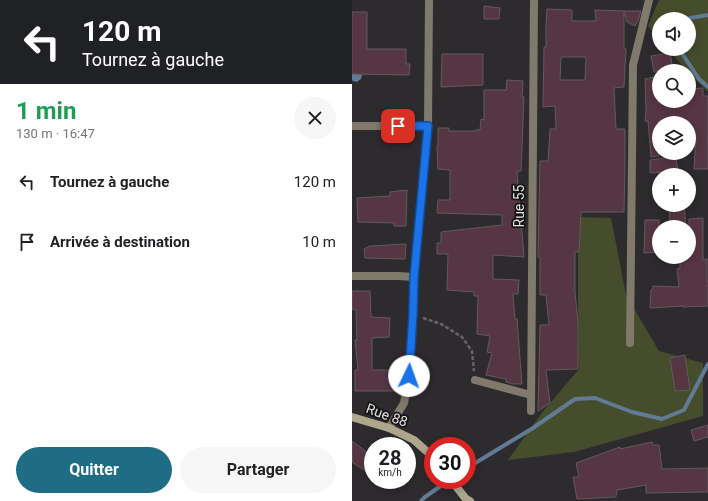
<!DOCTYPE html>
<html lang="fr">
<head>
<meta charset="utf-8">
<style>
	body { margin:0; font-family:Roboto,sans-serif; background:#f6f6f6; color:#202124; height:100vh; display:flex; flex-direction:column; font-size:15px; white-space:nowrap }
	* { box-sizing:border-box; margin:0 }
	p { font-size:13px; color:#757577 }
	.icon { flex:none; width:22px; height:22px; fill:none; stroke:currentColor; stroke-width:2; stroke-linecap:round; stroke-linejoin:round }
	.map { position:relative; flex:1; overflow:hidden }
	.details { display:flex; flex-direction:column; background:#fff; width:352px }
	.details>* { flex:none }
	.guide { background:#202124; color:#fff; overflow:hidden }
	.buttons { position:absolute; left:300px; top:12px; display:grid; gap:8px }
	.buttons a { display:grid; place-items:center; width:44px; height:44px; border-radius:50%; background:#fff; box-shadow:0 2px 10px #0003; font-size:20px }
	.speed { position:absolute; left:12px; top:437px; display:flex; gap:8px; font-size:20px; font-weight:700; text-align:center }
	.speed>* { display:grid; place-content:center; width:52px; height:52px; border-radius:50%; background:#fff; box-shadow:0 2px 10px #0003; line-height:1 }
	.speed small { font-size:10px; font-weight:400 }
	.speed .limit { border:6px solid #d22; background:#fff; color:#111 }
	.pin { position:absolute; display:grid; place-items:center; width:34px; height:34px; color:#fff; margin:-17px; border-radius:8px; box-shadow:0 2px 6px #0006 }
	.me { position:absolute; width:44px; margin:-22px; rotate:3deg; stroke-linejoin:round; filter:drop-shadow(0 0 3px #0008) }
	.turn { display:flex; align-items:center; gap:14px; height:84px; padding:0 16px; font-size:18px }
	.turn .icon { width:52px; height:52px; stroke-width:2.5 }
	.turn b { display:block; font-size:28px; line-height:34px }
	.round { display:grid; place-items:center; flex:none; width:42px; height:42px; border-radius:21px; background:#f6f6f6 }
	.summary { display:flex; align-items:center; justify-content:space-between; height:68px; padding:0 16px }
	h1 { font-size:24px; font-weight:700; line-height:30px; color:#1e9e55 }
	.primary-button { display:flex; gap:8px; margin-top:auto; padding:8px 16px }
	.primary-button a { flex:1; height:46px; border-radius:24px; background:#1e6d85; color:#fff; font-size:16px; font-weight:700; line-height:46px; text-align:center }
	.primary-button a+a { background:#f6f6f6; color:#202124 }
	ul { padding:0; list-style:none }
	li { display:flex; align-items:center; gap:12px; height:60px; padding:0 16px }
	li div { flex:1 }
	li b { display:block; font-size:15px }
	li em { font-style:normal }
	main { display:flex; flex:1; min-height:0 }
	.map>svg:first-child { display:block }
	.green { fill:#454d2d }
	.water { fill:#617b95 }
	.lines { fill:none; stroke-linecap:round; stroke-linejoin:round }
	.stream { stroke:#617b95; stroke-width:4 }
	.building { fill:#573644; stroke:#605b5d; fill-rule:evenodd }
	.path { stroke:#666366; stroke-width:2.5; stroke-dasharray:4 2; stroke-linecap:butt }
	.minor { stroke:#7f7a6b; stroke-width:8 }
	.secondary { stroke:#afa68e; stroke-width:8 }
	.route-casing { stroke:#114b97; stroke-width:10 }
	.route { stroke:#1a73e8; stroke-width:7 }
	.labels { text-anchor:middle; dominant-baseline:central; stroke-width:3.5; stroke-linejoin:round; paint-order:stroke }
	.street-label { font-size:14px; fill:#e3e1e3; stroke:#151415 }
</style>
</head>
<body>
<main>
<section class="details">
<div class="guide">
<div class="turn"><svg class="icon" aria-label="left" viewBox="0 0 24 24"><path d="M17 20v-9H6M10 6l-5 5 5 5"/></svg><div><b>120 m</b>Tournez à gauche</div></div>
</div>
<div class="summary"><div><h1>1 min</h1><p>130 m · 16:47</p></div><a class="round"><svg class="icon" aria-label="close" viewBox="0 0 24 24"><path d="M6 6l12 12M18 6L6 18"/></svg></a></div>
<ul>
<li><svg class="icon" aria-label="left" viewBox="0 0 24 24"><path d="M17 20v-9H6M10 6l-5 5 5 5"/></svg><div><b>Tournez à gauche</b></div><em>120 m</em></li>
<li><svg class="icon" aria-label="arrive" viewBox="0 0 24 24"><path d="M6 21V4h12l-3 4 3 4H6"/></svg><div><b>Arrivée à destination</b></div><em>10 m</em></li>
</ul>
<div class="primary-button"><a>Quitter</a><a>Partager</a></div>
</section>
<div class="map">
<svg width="356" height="501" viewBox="0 0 356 501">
	<rect width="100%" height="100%" fill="#2e2b2e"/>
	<!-- green -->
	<path class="green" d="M307,0H356V92L337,73V71H335L316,49H337V19H307V39L296,26Z
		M226,217L259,218L274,295L307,351L351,363V416L222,452L156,460L189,414L227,369L226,303Z"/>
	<!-- water -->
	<path class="water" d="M0,64L6,68L10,75L9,79L5,82L1,81L0,80Z"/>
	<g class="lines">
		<!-- stream -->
		<path class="stream" d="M337,19L338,18L356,15
			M327,49L347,79L356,87
			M115,468L181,428L223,399L243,398L280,412L310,419L332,410L356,364
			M69,501L73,497L97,480"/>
	</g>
	<!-- building -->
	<path class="building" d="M132,6L148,8L147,19H132Z
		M195,9L220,10V21H244L243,10L272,11V48L274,49L272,87L262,88L264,129H273V166L272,212H229L227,252H223V292L226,323V369L194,370L198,403L186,411L188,325H197L194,295H188V258L186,257L188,161H196L198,129H204L203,106L191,107L192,47H194V25ZM209,57H234L233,80H208Z
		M272,11H289L286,21L283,26L275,22Z
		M0,12H15V49H54V64H58L57,75L0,74Z
		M318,53L321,69L302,72L299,56Z
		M90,54H131V85L89,87Z
		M307,76V101H337V89L351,88V96H356V169H342L344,136H337V121H307V156L299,157L296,121H293L294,109L293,79Z
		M155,80L171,81L170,97H172L169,171H165L172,257L141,255V279L167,280L166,294H161L163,319H165L170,384H161L154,382V379L134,375L140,353L135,352L138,336L125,334L126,296H122V292L95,290L96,254H85V243H89V232L150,225V215L85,213L86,200H98V170L86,169L85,146H86V128H97V131H124V130H128L129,119L132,120V90H154Z
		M323,153L326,171L298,173V160L312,158V154Z
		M55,190L54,226H42V223L6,222L5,198L38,196V192Z
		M317,205H332L334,227H318Z
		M351,218V260L355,259V286H356V306L331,307V306L298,308L299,290L301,289V286L327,287L325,269L328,268V257H337V219Z
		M293,220H307V252L292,253Z
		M54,244L53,259L13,258L12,249L18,246Z
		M0,291H18L19,317L38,318L37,337L20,338V370H51V379L49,391H3V370H6L3,340H5L4,310L0,309Z
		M333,355L338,390L323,391L318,358Z
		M356,425V437L342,441L339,430Z
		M0,441L21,457V476L0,462Z
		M300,442L301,445H307L310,469L356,468V492L294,493V485L265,490L264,497L225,499L221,477H227L224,463L268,447V449Z"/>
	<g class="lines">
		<!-- path -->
		<path class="path" d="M71,318L89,324L110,337L120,351L122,371"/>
		<!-- minor -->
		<path class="minor" d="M0,126H76
			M0,276H46L62,277
			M278,343L281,65L297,0
			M123,380L179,395
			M179,411L182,0
			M37,428L52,403L57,376L61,314L62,277L76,126L77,0"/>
		<!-- secondary -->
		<path class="secondary" d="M0,417L37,428L62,440L81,457
			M99,480L114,499L118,501"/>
	</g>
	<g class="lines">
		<defs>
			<path id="route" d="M46,126H76L62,277L61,314L57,376"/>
		</defs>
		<!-- route casing -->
		<use href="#route" class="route-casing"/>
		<!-- route -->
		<use href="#route" class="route"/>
	</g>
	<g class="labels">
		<!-- street labels -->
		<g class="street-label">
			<text transform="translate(167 206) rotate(-90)">Rue 55</text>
			<text transform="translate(35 415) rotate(20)">Rue 88</text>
		</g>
	</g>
</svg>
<div class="buttons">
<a><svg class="icon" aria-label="sound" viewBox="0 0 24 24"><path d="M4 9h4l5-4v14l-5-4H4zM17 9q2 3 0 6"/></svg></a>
<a><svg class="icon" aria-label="search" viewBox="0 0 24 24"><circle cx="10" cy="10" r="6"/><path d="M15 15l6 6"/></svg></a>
<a><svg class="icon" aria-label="layers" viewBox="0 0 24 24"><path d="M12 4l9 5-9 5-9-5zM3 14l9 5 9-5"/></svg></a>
<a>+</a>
<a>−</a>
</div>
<div class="speed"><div>28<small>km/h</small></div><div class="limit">30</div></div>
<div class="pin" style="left:46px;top:126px;background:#d93025"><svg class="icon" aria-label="arrive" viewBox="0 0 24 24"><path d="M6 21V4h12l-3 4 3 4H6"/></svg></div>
<svg class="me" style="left:57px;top:376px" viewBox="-20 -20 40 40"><circle r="19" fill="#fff"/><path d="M0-13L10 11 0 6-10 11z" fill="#1a73e8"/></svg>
</div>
</main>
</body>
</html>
